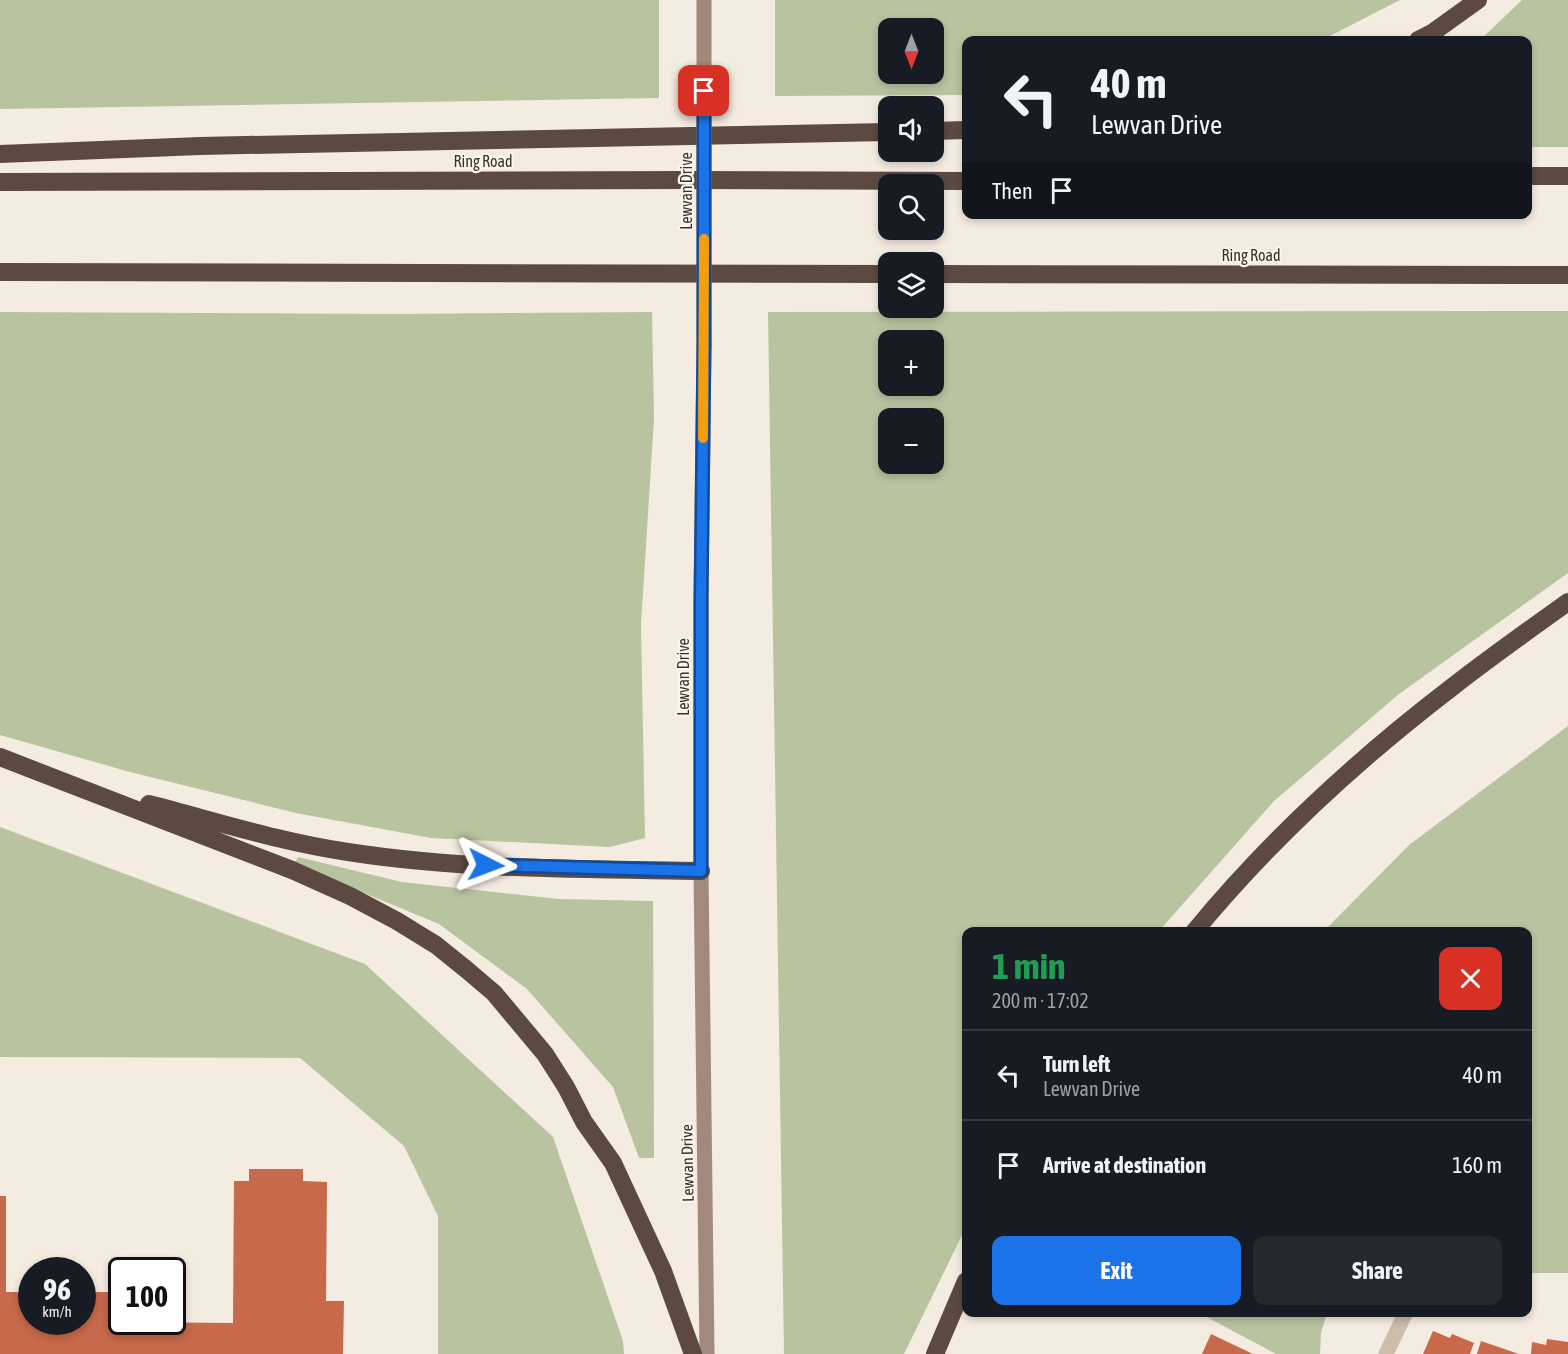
<!DOCTYPE html>
<html lang="en">
<head>
<meta charset="utf-8">
<style>
	body { margin:0; font-family:"Asap Condensed",sans-serif; background:#242831; color:#f1f3f6; height:100vh; display:flex; flex-direction:column; font-size:22px; white-space:nowrap }
	* { box-sizing:border-box; margin:0 }
	p { font-size:20px; color:#9ea1a6 }
	.icon { flex:none; width:33px; height:33px; fill:none; stroke:currentColor; stroke-width:2; stroke-linecap:round; stroke-linejoin:round }
	.map { position:relative; flex:1; overflow:hidden }
	.details { position:absolute; left:962px; top:927px; width:570px; height:390px; display:flex; flex-direction:column; background:#171b24; border-radius:12px; box-shadow:0 3px 9px #0003 }
	.details>* { flex:none }
	.banner { position:absolute; left:962px; top:36px; width:570px; height:183px; border-radius:12px; box-shadow:0 3px 9px #0003; background:#171b24; color:#f1f3f6; overflow:hidden }
	.needle { width:39px; rotate:180deg }
	.controls { position:absolute; left:878px; top:18px; display:grid; gap:12px }
	.controls a { display:grid; place-items:center; width:66px; height:66px; border-radius:12px; background:#171b24; box-shadow:0 3px 9px #0003; font-size:30px }
	.speed { position:absolute; left:18px; top:1257px; display:flex; gap:12px; font-size:30px; font-weight:700; text-align:center }
	.speed>* { display:grid; place-content:center; width:78px; height:78px; border-radius:50%; background:#171b24; box-shadow:0 3px 9px #0003; line-height:1 }
	.speed small { font-size:15px; font-weight:400 }
	.speed .limit { border:3px solid #111; border-radius:9px; background:#fff; color:#111 }
	.pin { position:absolute; display:grid; place-items:center; width:51px; height:51px; color:#fff; margin:-26px; border-radius:12px; box-shadow:0 3px 9px #0006 }
	.me { position:absolute; width:66px; margin:-33px; rotate:93deg; stroke-linejoin:round; filter:drop-shadow(0 0 4px #0008) }
	.turn { display:flex; align-items:center; gap:21px; height:126px; padding:0 30px; font-size:27px }
	.turn .icon { width:78px; height:78px; stroke-width:2.5 }
	.turn b { display:block; font-size:42px; line-height:51px }
	.then { display:flex; align-items:center; height:57px; padding:0 30px; background:#0003; gap:12px; font-size:22px }
	.round { display:grid; place-items:center; flex:none; width:63px; height:63px; border-radius:12px; background:#242831 }
	.head { display:flex; align-items:center; justify-content:space-between; height:102px; padding:0 30px }
	h1 { font-size:36px; font-weight:700; line-height:45px; color:#1e9e55 }
	.primary-button { display:flex; gap:12px; margin-top:auto; padding:12px 30px }
	.primary-button a { flex:1; height:69px; border-radius:12px; background:#1a73e8; color:#fff; font-size:24px; font-weight:700; line-height:69px; text-align:center }
	.primary-button a+a { background:#242831; color:#f1f3f6 }
	ul { padding:0; list-style:none }
	li { display:flex; align-items:center; gap:18px; height:90px; padding:0 30px; border-top:2px solid #363941 }
	li div { flex:1 }
	li b { display:block; font-size:22px }
	li em { font-style:normal }
	.map>svg:first-child { display:block }
	.green { fill:#b8c4a0; fill-rule:evenodd }
	.building { fill:#c8694b }
	.lines { fill:none; stroke-linecap:round; stroke-linejoin:round }
	.street { stroke:#cdbbac; stroke-width:15 }
	.secondary { stroke:#a18a7d; stroke-width:15 }
	.highway { stroke:#5c4a42; stroke-width:18 }
	.secondary-bridge { stroke:#a18a7d; stroke-width:15 }
	.route-casing { stroke:#114b97; stroke-width:15 }
	.route { stroke:#1a73e8; stroke-width:10 }
	.slow { stroke:#f59e0b; stroke-width:10 }
	.labels { text-anchor:middle; dominant-baseline:central; stroke-width:4.5; stroke-linejoin:round; paint-order:stroke }
	.street-label { font-size:16px; fill:#3b302b; stroke:#fbf5ee }
</style>
</head>
<body>
<div class="map">
<svg width="1568" height="1354" viewBox="0 0 1568 1354">
	<rect width="100%" height="100%" fill="#f4ebe1"/>
	<!-- green -->
	<path class="green" d="M0,0H659V98L0,109Z
		M775,0H1400L1322,40H966V95L775,96ZM933,28V74H888V28Z
		M1522,0H1568V147H1527V40H1480Z
		M1568,311V573L1399,694L1274,801L1159,931L966,932V1227L904,1354H784L768,312ZM933,340V386H888V340ZM888,418H933V464H888Z
		M0,312L394,314L652,312L654,419L641,624L645,838L610,847L431,838L296,813L130,772L0,735Z
		M1568,726V1273H1527V932L1324,931L1409,845Z
		M0,827L365,964L553,1137L623,1341L624,1354H438V1216L404,1146L300,1058L0,1057Z
		M298,857L402,882L559,899L653,901L654,1158H639L613,1087L527,989L439,924L294,864Z
		M1199,1313H1327L1321,1333L1320,1354H1276Z"/>
	<!-- building -->
	<path class="building" d="M249,1169H303V1181L327,1182L326,1301H344L343,1354H0V1196H6V1292H32V1322H82V1292H122V1322L233,1323L234,1181H249Z
		M1433,1331L1450,1338L1452,1334L1474,1343L1470,1354H1423Z
		M1211,1334L1253,1354H1202Z
		M1547,1339L1568,1342V1354H1531L1532,1342L1546,1345Z
		M1481,1341L1519,1354H1477Z"/>
	<g class="lines">
		<!-- street -->
		<path class="street" d="M1386,1354L1406,1312"/>
		<!-- secondary -->
		<path class="secondary" d="M704,0V91
			M704,345L701,601V871L707,1354"/>
		<!-- highway -->
		<path class="highway" d="M1418,40L1432,33L1478,0
			M933,131L966,130
			M0,154L200,146L888,132
			M1527,176H1568
			M0,182L693,180L966,181
			M0,272L888,274
			M933,274L1568,275
			M0,757L292,870L350,896L397,921L436,945L467,970L494,993L545,1054L566,1087L584,1122L613,1163L663,1271L693,1354
			M149,804C215,821 280,842 348,852C464,870 583,869 701,871
			M1194,932C1269,841 1357,760 1451,688C1489,658 1529,630 1568,602
			M935,1354L966,1281"/>
		<!-- secondary-bridge -->
		<path class="secondary-bridge" d="M704,345V91"/>
	</g>
	<g class="lines">
		<defs>
			<path id="route" d="M486,865L701,871V601L704,345V91"/>
		</defs>
		<!-- route casing -->
		<use href="#route" class="route-casing"/>
		<!-- route -->
		<use href="#route" class="route"/>
		<!-- slow -->
		<path class="slow" d="M703,438L704,239"/>
	</g>
	<g class="labels">
		<!-- street labels -->
		<g class="street-label">
			<text x="483" y="161">Ring Road</text>
			<text transform="translate(686 191) rotate(-90)">Lewvan Drive</text>
			<text x="1251" y="255">Ring Road</text>
			<text transform="translate(683 677) rotate(-90)">Lewvan Drive</text>
			<text transform="translate(687 1163) rotate(-91)">Lewvan Drive</text>
		</g>
	</g>
</svg>
<div class="controls">
<a><svg class="needle" viewBox="-14 -14 28 28"><path d="M0-13l5 13h-10z" fill="#e53935"/><path d="M0 13l5-13h-10z" fill="#9ea1a6"/></svg></a>
<a><svg class="icon" aria-label="sound" viewBox="0 0 24 24"><path d="M4 9h4l5-4v14l-5-4H4zM17 9q2 3 0 6"/></svg></a>
<a><svg class="icon" aria-label="search" viewBox="0 0 24 24"><circle cx="10" cy="10" r="6"/><path d="M15 15l6 6"/></svg></a>
<a><svg class="icon" aria-label="layers" viewBox="0 0 24 24"><path d="M12 4l9 5-9 5-9-5zM3 14l9 5 9-5"/></svg></a>
<a>+</a>
<a>−</a>
</div>
<div class="speed"><div>96<small>km/h</small></div><div class="limit">100</div></div>
<div class="pin" style="left:704px;top:91px;background:#d93025"><svg class="icon" aria-label="arrive" viewBox="0 0 24 24"><path d="M6 21V4h12l-3 4 3 4H6"/></svg></div>
<svg class="me" style="left:486px;top:865px" viewBox="-20 -20 40 40"><path d="M0-17L14 15 0 8-14 15z" fill="#1a73e8" stroke="#fff" stroke-width="4"/></svg>
<div class="banner">
<div class="turn"><svg class="icon" aria-label="left" viewBox="0 0 24 24"><path d="M17 20v-9H6M10 6l-5 5 5 5"/></svg><div><b>40 m</b>Lewvan Drive</div></div>
<div class="then">Then<svg class="icon" aria-label="arrive" viewBox="0 0 24 24"><path d="M6 21V4h12l-3 4 3 4H6"/></svg></div>
</div>
<section class="details">
<div class="head"><div><h1>1 min</h1><p>200 m · 17:02</p></div><a class="round" style="background:#d93025;color:#fff"><svg class="icon" aria-label="close" viewBox="0 0 24 24"><path d="M6 6l12 12M18 6L6 18"/></svg></a></div>
<ul>
<li><svg class="icon" aria-label="left" viewBox="0 0 24 24"><path d="M17 20v-9H6M10 6l-5 5 5 5"/></svg><div><b>Turn left</b><p>Lewvan Drive</p></div><em>40 m</em></li>
<li><svg class="icon" aria-label="arrive" viewBox="0 0 24 24"><path d="M6 21V4h12l-3 4 3 4H6"/></svg><div><b>Arrive at destination</b></div><em>160 m</em></li>
</ul>
<div class="primary-button"><a>Exit</a><a>Share</a></div>
</section>
</div>
</body>
</html>
